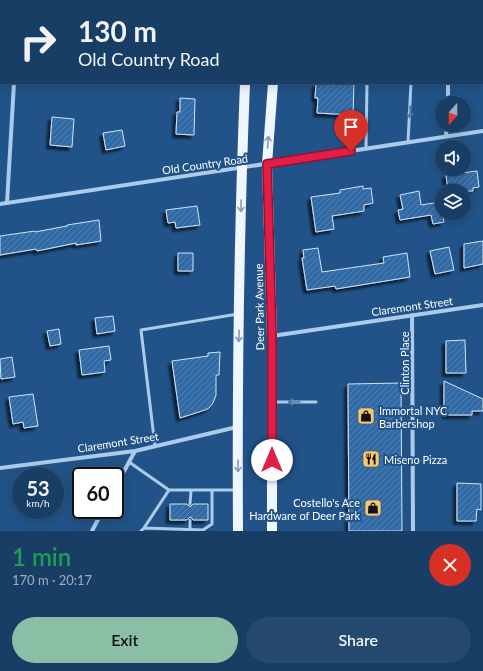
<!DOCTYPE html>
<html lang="en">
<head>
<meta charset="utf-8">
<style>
	body { margin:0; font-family:Lato,sans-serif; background:#26496f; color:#f1f3f6; height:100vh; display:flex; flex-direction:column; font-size:15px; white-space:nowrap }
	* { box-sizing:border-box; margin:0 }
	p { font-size:13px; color:#9faebf }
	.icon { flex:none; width:22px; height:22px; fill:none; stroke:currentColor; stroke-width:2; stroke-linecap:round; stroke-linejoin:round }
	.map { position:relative; height:531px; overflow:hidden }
	.details { display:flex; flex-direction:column; background:#193e66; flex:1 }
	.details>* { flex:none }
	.top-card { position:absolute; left:0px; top:0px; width:483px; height:84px; box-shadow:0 2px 10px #0003,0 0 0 1px #37577a; background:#193e66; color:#f1f3f6; overflow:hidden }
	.needle { width:26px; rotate:200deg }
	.fabs { position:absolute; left:435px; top:96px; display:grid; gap:8px }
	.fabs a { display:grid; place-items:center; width:36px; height:36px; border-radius:50%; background:#193e66; box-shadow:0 2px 10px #0003,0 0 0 1px #37577a; font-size:20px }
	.speed { position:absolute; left:12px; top:467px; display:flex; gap:8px; font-size:20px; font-weight:700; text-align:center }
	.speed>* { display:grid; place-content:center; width:52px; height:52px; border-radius:50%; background:#193e66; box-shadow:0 2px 10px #0003,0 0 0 1px #37577a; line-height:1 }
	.speed small { font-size:10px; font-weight:400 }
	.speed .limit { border:2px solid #111; border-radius:6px; background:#fff; color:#111 }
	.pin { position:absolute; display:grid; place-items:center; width:34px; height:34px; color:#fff; margin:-41px -17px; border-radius:50% 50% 50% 0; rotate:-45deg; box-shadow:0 0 4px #0007 }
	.pin .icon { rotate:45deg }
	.me { position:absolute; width:44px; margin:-22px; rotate:0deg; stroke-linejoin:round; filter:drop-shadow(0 0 3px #0008) }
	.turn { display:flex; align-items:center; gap:14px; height:84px; padding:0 12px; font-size:18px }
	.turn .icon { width:52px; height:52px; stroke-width:2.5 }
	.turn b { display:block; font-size:28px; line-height:34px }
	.round { display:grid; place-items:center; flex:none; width:42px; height:42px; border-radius:21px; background:#26496f }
	.summary { display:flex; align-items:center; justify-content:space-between; height:68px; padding:0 12px }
	h1 { font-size:24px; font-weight:600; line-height:30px; color:#1e9e55 }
	.primary-button { display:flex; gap:8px; margin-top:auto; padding:8px 12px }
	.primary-button a { flex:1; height:46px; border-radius:24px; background:#8abfa5; color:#111; font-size:16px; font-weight:600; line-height:46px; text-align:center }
	.primary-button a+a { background:#26496f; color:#f1f3f6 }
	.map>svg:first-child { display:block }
	.building { fill:url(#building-hatch); stroke:#d0e4f8; filter:url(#shadow) }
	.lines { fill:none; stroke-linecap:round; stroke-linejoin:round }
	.lane { stroke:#accbea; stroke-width:3 }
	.street { stroke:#accbea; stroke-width:4 }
	.primary { stroke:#f0f6fe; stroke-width:10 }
	.oneway { stroke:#4b77a5 }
	.oneway2 { stroke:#7e9cbd }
	.route-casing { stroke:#92132f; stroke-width:10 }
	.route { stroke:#e11d48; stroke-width:7 }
	.labels { text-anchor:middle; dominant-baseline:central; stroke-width:4; stroke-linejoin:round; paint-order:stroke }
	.street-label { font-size:11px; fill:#fff; stroke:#215388 }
	.poi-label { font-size:11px; fill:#fff; stroke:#215388; text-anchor:start }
</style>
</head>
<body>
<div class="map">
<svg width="483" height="531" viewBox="0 0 483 531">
	<defs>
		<pattern id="building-hatch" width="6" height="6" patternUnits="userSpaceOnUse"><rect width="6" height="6" fill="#306ba6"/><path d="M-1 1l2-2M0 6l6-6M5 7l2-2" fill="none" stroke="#4f81b3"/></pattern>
		<filter id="shadow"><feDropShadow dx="-3.5" dy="3.5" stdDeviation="1" flood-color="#0009"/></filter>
	</defs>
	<rect width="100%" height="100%" fill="#215388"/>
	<!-- building -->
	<path class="building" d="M320,83H354L353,115L317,113L318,98H315L316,84Z
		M180,98L195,99L194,135L176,134L177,112H180Z
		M52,117L74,119L72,147L50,145Z
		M122,130L125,146L106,150L103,133Z
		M477,171L479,187L473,188V191H448L446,175Z
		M363,186V189L371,188L373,203L364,205V211L332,216L334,229L316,232L311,197L340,193V190Z
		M419,191L421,205L440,202L444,222L433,224L431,215L400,220L398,210L403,209L400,195Z
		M197,206L200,225L176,228L175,222L168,223L166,210Z
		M99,220L101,241L76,245V243L37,251L36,249L0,255V236L35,231V232L67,226V225Z
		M483,241V264L464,268V244Z
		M449,247L454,270L435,274L430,251Z
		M318,248L322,272L384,263L383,257L407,253L410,277L336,289L335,286L307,290L302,258H304L303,250Z
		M178,253H193V271H178Z
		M113,316L115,331L97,334L95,318Z
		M59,329L61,344L50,346L47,331Z
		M465,340L466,373H446V341Z
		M109,346L111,360L104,361L105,372L82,375L79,350Z
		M220,352L219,375H216V395L213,403L209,408L205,410L180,418L172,361L208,356V353Z
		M12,357L15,377L1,379L0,359Z
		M444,381L483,399V411H472V415H446V408H444Z
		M401,383L402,531H349L348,384Z
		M33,394L38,426L24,428L23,422L13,424L9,397Z
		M457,483L481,484V510L477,509L476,521H457Z
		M170,504H187L190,507L193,504H208V520H193L192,518L190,517L187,520H170Z"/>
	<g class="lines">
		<!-- lane -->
		<path class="lane" d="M172,1V0
			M408,142L411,83
			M366,149L367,83
			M274,402H316
			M155,446L141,330L238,314
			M129,462L169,490
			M190,504L191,491
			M144,528L169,490H236
			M190,530V520
			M203,530L212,524V491
			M141,531L144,528L203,530V531"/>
		<!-- street -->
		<path class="street" d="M16,1V0
			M452,1V0
			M0,80H1
			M448,103V83
			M446,136L447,125
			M7,203L14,83
			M0,204L483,131
			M412,315L413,531
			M272,336L483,305
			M0,468L135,451L237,427
			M115,488L135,451
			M92,531L103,510"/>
		<!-- primary -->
		<path class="primary" d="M248,1V0
			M277,1V0
			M238,531C237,382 239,232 245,83
			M272,531V336L267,164L273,83"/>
	</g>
	<!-- one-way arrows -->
	<defs><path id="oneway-shaft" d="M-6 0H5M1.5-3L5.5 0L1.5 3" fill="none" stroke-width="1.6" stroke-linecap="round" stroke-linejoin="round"/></defs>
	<g class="oneway">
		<use href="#oneway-shaft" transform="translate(410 112) rotate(92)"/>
		<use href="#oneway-shaft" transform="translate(294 402) rotate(-180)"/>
	</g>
	<g class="oneway2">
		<use href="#oneway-shaft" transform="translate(268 142) rotate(-86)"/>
		<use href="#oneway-shaft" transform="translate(241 206) rotate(91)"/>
		<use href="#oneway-shaft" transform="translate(239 336) rotate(91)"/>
		<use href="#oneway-shaft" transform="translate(238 466) rotate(90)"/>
	</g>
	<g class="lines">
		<defs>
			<path id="route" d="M272,460V336L267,164L351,151"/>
		</defs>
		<!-- route casing -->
		<use href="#route" class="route-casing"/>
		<!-- route -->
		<use href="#route" class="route"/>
	</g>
	<!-- icons -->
	<defs>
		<symbol id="shop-square" viewBox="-11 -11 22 22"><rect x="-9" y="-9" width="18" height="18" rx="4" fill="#f7c86d" stroke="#215388"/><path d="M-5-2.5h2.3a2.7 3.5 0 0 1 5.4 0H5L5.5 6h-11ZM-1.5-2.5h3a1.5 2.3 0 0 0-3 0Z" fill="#111"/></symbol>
		<symbol id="restaurant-square" viewBox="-11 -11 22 22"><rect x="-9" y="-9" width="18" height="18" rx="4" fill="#f7c86d" stroke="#215388"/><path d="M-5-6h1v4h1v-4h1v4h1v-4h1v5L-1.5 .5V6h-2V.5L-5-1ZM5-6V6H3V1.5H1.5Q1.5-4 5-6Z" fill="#111"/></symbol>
	</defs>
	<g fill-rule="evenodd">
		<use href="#shop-square" x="356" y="406" width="20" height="20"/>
		<use href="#restaurant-square" x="361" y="449" width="20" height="20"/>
		<use href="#shop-square" x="363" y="498" width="20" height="20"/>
	</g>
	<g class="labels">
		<!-- street labels -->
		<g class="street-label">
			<text transform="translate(205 164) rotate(-8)">Old Country Road</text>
			<text transform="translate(412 306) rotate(-8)">Claremont Street</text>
			<text transform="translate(259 307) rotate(-91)">Deer Park Avenue</text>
			<text transform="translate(404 363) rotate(-90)">Clinton Place</text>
			<text transform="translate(118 442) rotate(-9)">Claremont Street</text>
		</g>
		<!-- poi labels -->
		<g class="poi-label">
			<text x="379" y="410">Immortal NYC<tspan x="379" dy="13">Barbershop</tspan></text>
			<text x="384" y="459">Miseno Pizza</text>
			<text x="360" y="502" text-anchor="end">Costello's Ace<tspan x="360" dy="13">Hardware of Deer Park</tspan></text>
		</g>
	</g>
</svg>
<div class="fabs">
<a><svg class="needle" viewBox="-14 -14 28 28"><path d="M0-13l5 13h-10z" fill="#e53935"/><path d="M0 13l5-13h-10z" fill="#9faebf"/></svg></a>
<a><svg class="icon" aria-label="sound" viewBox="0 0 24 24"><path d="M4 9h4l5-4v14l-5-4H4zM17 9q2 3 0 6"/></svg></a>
<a><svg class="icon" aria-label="layers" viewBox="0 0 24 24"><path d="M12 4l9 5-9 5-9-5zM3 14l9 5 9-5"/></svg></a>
</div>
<div class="speed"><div>53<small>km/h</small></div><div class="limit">60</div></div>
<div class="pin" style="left:351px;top:151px;background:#d93025"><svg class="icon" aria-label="arrive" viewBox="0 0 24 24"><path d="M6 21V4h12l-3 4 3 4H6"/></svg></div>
<svg class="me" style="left:272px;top:460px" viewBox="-20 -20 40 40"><circle r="19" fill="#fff"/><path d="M0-13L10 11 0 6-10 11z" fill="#e11d48"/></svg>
<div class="top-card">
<div class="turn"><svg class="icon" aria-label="right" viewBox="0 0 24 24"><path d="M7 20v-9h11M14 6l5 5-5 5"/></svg><div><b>130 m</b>Old Country Road</div></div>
</div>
</div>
<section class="details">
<div class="summary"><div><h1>1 min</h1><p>170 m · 20:17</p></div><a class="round" style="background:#d93025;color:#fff"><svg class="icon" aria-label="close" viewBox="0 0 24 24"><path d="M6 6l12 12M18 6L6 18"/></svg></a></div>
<div class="primary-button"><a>Exit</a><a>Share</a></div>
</section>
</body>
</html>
